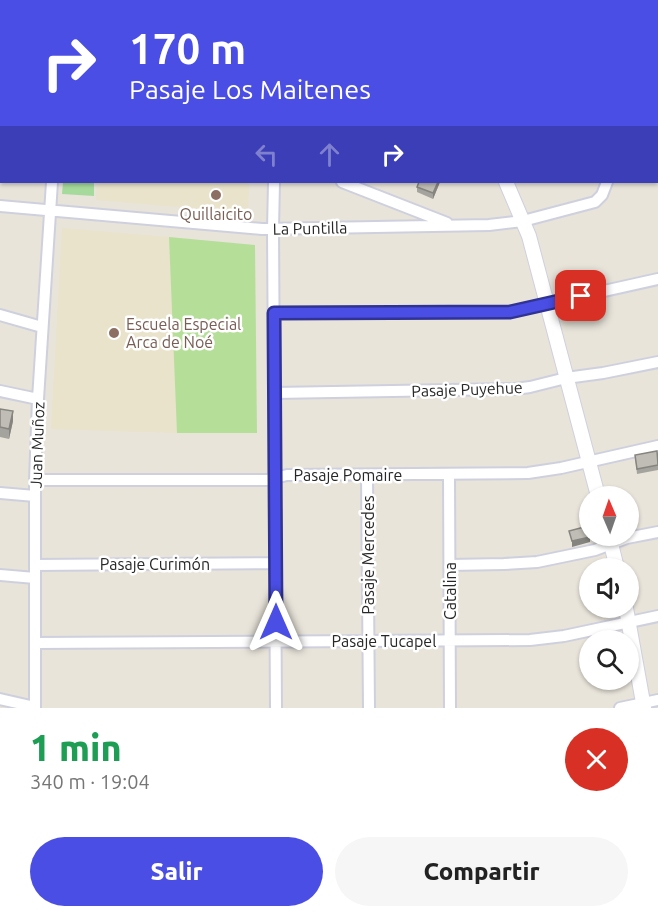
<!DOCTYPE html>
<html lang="es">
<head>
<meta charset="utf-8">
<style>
	body { margin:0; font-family:Ubuntu,sans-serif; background:#f6f6f6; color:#222; height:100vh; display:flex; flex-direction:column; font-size:22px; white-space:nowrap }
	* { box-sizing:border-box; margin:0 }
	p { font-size:20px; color:#767676 }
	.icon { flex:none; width:33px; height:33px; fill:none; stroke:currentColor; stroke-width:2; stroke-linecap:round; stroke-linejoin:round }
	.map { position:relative; height:708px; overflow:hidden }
	.details { display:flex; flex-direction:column; background:#fff; flex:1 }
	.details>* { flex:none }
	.hud { position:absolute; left:0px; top:0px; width:658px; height:183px; box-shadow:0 2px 4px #0004; background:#4a4ee4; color:#fff; overflow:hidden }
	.needle { width:39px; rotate:358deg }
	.tools { position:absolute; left:579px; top:486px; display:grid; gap:12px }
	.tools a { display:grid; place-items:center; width:60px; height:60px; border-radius:50%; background:#fff; box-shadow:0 2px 4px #0004; font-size:30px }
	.pin { position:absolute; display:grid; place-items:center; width:51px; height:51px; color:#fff; margin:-26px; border-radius:12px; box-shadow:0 3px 9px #0006 }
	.me { position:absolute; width:66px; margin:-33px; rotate:0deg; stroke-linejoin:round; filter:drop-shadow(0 0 4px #0008) }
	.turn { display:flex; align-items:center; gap:21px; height:126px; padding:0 30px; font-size:27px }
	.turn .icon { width:78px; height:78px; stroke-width:2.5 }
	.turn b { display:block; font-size:42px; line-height:51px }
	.lanes { display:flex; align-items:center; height:57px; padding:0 30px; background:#0003; justify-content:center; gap:30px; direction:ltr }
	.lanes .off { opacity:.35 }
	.round { display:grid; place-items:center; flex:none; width:63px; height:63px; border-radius:32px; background:#f6f6f6 }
	.summary { display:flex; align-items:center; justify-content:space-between; height:102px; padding:0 30px }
	h1 { font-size:36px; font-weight:800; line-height:45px; color:#1e9e55 }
	.primary-button { display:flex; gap:12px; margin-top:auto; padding:12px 30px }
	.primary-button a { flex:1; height:69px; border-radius:36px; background:#4a4ee4; color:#fff; font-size:24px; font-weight:800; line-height:69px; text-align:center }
	.primary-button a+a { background:#f6f6f6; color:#222 }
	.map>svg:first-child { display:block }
	.education { fill:#e8e3ca }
	.green { fill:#a6d99c }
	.pitch { fill:#b5df98 }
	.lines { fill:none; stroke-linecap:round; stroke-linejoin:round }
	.minor-casing { stroke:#cfd0de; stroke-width:14 }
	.tertiary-casing { stroke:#cfd0de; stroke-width:16 }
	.secondary-casing { stroke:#cfd0de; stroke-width:18 }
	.motorway-casing { stroke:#c3c3c3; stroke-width:22 }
	.minor { stroke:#fff; stroke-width:10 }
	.tertiary { stroke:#fff; stroke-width:14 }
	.secondary { stroke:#fff; stroke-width:15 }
	.motorway { stroke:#ebb362; stroke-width:20 }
	.wall { fill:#a5a39d }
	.shaded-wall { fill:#86847f }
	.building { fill:#c0bdb6; stroke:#86847f; stroke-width:1.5 }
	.route-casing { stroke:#303394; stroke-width:15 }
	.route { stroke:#4a4ee4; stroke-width:10 }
	.education-dot { fill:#8d6e63; stroke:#fff; stroke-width:2 }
	.labels { text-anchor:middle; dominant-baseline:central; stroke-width:5; stroke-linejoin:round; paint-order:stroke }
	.education-label { font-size:16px; fill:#785e54; stroke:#fff }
	.street-label { font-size:16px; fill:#272727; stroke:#fff }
</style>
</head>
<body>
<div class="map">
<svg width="658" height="708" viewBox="0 0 658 708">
	<rect width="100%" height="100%" fill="#e8e4da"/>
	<!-- education -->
	<path class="education" d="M97,182H249L248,213L96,200Z
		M62,228L169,237L177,433L51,429Z"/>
	<!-- green -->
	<path class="green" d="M63,182H94V196L62,194Z"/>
	<!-- pitch -->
	<path class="pitch" d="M169,237L255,245L257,433H177Z"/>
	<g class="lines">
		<defs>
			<path id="minor" d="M63,2V0
				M0,53H2
				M0,128L2,129
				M274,182L273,229L276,708
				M342,182L447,223
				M0,206L262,229L489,225L523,221L595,202L602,195L607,182
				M274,313L510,312L658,279
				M0,315L42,327
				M0,391L38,399
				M274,393L515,389L530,387L566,378L603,373L658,362
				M367,475L369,708
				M449,475L450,708
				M35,480H267L287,475L528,473L561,468L658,446
				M0,493L35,496
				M35,565L275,563
				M450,565L504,564L537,562L595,550L627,538L658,532
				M0,575L35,578
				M35,643L530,640L564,636L658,616
				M0,699L35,707
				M35,708V480L38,399L52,182
				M620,708L658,700"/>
			<path id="tertiary" d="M243,0L247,2
				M451,0L452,2
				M657,167L658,168
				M506,182L529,236L598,496
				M609,536L617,568
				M626,608L644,708"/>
			<path id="secondary" d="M488,0L492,2
				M657,69L658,70"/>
			<path id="motorway" d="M559,0L562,2
				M649,0L653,2
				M657,42H658"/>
		</defs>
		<!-- minor casing -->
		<use href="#minor" class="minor-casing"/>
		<!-- tertiary casing -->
		<use href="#tertiary" class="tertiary-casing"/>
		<!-- secondary casing -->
		<use href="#secondary" class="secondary-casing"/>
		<!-- motorway casing -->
		<use href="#motorway" class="motorway-casing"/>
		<!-- minor -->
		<use href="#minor" class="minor"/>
		<!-- tertiary -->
		<use href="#tertiary" class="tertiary"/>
		<!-- secondary -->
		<use href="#secondary" class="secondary"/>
		<!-- motorway -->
		<use href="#motorway" class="motorway"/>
	</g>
	<!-- wall -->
	<path class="wall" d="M419,182H440L433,199L417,192V187Z
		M0,409L13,421L9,439L0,437Z
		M635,455L658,457V470L637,474Z"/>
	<!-- shaded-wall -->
	<path class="shaded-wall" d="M438,182H440L433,199V193Z
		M13,411V421L9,439V429Z
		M590,537V542L572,547V541Z"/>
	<!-- building -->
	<path class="building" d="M97,0H116V2H96Z
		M167,0H178L182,2H167Z
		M419,182H438L433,193L417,187Z
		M0,409L13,411L9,429L0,427Z
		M657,451L658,465L637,469L635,455Z
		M588,526L590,537L572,541L569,531Z"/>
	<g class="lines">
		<defs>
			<path id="route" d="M276,622L274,313L510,312L581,296"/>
		</defs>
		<!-- route casing -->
		<use href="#route" class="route-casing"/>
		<!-- route -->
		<use href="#route" class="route"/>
	</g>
	<!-- markers -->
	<g class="education-dot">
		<circle cx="216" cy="195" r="6"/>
		<circle cx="114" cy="333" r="6"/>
	</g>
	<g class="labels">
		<!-- education labels -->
		<g class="education-label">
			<text x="216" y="214">Quillaicito</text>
			<text x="126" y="324" text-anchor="start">Escuela Especial<tspan x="126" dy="18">Arca de Noé</tspan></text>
		</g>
		<!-- street labels -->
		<g class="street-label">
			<text transform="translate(310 228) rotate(-1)">La Puntilla</text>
			<text transform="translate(467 389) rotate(-2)">Pasaje Puyehue</text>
			<text transform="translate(37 445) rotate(-88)">Juan Muñoz</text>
			<text x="348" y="475">Pasaje Pomaire</text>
			<text transform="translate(368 555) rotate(-90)">Pasaje Mercedes</text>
			<text x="155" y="564">Pasaje Curimón</text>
			<text transform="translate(450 591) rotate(-90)">Catalina</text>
			<text x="384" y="641">Pasaje Tucapel</text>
		</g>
	</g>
</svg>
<div class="tools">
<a><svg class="needle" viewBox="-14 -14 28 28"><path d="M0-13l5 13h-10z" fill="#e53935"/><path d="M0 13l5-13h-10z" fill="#767676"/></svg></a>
<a><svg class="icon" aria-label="sound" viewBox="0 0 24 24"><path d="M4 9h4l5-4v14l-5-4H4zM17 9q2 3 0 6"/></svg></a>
<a><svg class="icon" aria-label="search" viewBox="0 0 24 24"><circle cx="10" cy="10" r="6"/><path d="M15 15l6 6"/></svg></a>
</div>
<div class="pin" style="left:581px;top:296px;background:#d93025"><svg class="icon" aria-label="arrive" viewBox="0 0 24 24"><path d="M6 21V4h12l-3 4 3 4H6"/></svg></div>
<svg class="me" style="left:276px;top:622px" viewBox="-20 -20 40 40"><path d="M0-17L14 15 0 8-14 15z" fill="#4a4ee4" stroke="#fff" stroke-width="4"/></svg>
<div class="hud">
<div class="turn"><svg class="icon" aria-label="right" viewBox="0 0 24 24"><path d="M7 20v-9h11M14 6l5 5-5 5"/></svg><div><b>170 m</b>Pasaje Los Maitenes</div></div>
<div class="lanes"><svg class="icon off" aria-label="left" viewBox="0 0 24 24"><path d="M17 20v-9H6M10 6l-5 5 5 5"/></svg><svg class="icon off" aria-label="ahead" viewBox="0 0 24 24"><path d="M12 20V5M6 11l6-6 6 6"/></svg><svg class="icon" aria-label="right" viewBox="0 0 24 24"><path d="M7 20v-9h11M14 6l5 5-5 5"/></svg></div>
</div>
</div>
<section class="details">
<div class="summary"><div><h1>1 min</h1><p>340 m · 19:04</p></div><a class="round" style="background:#d93025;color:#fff"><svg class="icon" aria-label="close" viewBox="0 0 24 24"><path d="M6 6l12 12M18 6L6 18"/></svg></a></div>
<div class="primary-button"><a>Salir</a><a>Compartir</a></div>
</section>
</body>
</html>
